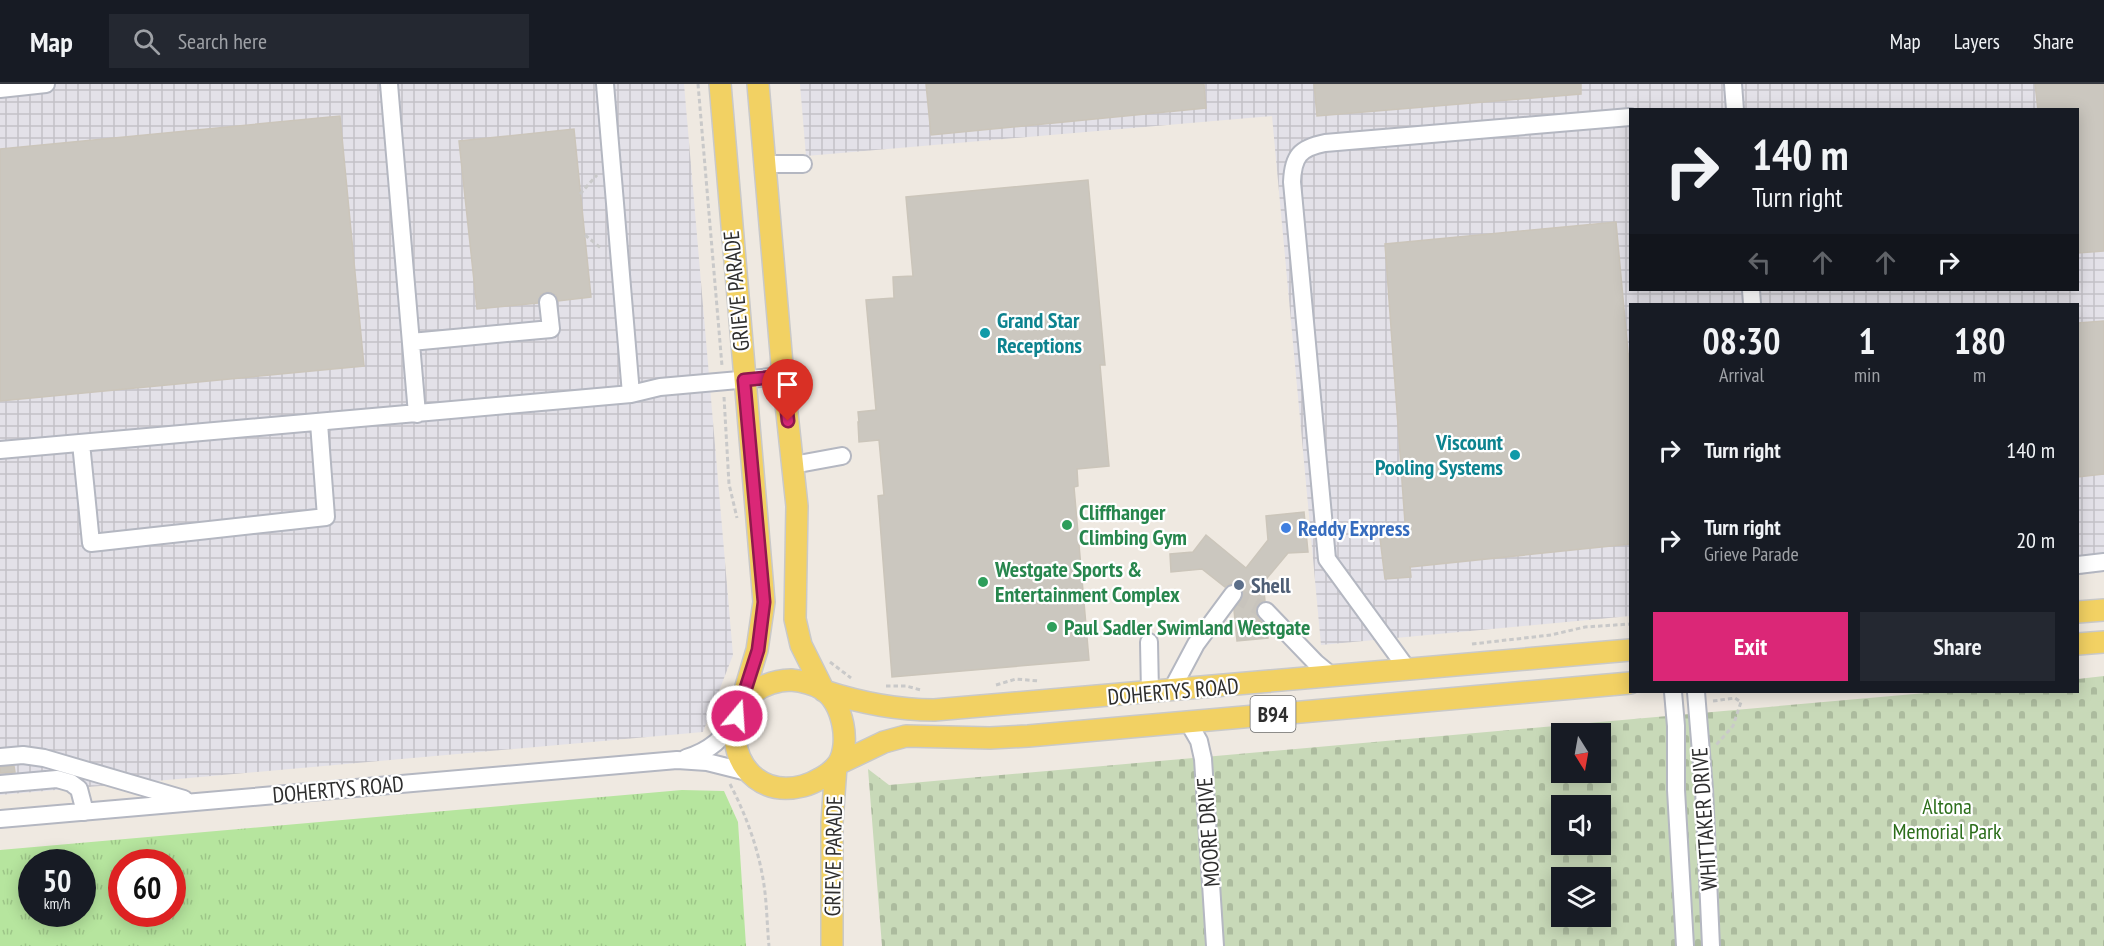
<!DOCTYPE html>
<html lang="en">
<head>
<meta charset="utf-8">
<style>
	body { margin:0; font-family:"PT Sans Narrow",sans-serif; background:#242831; color:#f1f3f6; height:100vh; display:flex; flex-direction:column; font-size:22px; white-space:nowrap }
	* { box-sizing:border-box; margin:0 }
	p { font-size:20px; color:#9ea1a6 }
	.icon { flex:none; width:33px; height:33px; fill:none; stroke:currentColor; stroke-width:2; stroke-linecap:round; stroke-linejoin:round }
	.map { position:relative; flex:1; overflow:hidden }
	.side { position:absolute; left:1629px; top:219px; width:450px; height:390px; display:flex; flex-direction:column; background:#171b24; border-radius:0px; box-shadow:0 3px 15px #0003 }
	.side>* { flex:none }
	.top-card { position:absolute; left:1629px; top:24px; width:450px; height:183px; border-radius:0px; box-shadow:0 3px 15px #0003; background:#171b24; color:#f1f3f6; overflow:hidden }
	.needle { width:39px; rotate:169deg }
	.buttons { position:absolute; left:1551px; top:639px; display:grid; gap:12px }
	.buttons a { display:grid; place-items:center; width:60px; height:60px; border-radius:0px; background:#171b24; box-shadow:0 3px 15px #0003; font-size:30px }
	.speed { position:absolute; left:18px; top:765px; display:flex; gap:12px; font-size:30px; font-weight:700; text-align:center }
	.speed>* { display:grid; place-content:center; width:78px; height:78px; border-radius:50%; background:#171b24; box-shadow:0 3px 15px #0003; line-height:1 }
	.speed small { font-size:15px; font-weight:400 }
	.speed .limit { border:9px solid #d22; background:#fff; color:#111 }
	.pin { position:absolute; display:grid; place-items:center; width:51px; height:51px; color:#fff; margin:-62px -26px; border-radius:50% 50% 50% 0; rotate:-45deg; box-shadow:0 0 6px #0007 }
	.pin .icon { rotate:45deg }
	.me { position:absolute; width:66px; margin:-33px; rotate:18deg; stroke-linejoin:round; filter:drop-shadow(0 0 4px #0008) }
	.turn { display:flex; align-items:center; gap:21px; height:126px; padding:0 24px; font-size:27px }
	.turn .icon { width:78px; height:78px; stroke-width:2.5 }
	.turn b { display:block; font-size:42px; line-height:51px }
	.lanes { display:flex; align-items:center; height:57px; padding:0 24px; background:#0003; justify-content:center; gap:30px; direction:ltr }
	.lanes .off { opacity:.35 }
	.eta { display:flex; justify-content:space-evenly; align-items:center; height:102px; text-align:center }
	.eta b { font-size:36px; font-weight:700; line-height:42px }
	.action { display:flex; gap:12px; margin-top:auto; padding:12px 24px }
	.action a { flex:1; height:69px; border-radius:0px; background:#db2777; color:#fff; font-size:24px; font-weight:700; line-height:69px; text-align:center }
	.action a+a { background:#242831; color:#f1f3f6 }
	ul { padding:0; list-style:none }
	li { display:flex; align-items:center; gap:18px; height:90px; padding:0 24px }
	li div { flex:1 }
	li b { display:block; font-size:22px }
	li em { font-style:normal }
	header { display:flex; align-items:center; gap:36px; box-sizing:border-box; height:84px; padding:0 30px; background:#171b24; border-bottom:2px solid #363941 }
	header strong { font-size:28px }
	nav { display:flex; gap:33px; margin-inline-start:auto; font-size:21px }
	.search { width:420px; height:54px; background:#242831; display:flex; align-items:center; gap:15px; box-sizing:border-box; padding:0 21px; border-radius:0px; color:#9ea1a6; font-size:22px }
	.map>svg:first-child { display:block }
	.industrial { fill:url(#industrial-grid); fill-rule:evenodd }
	.grass { fill:url(#grass-tufts); fill-rule:evenodd }
	.cemetery { fill:url(#cemetery-stones); fill-rule:evenodd }
	.building { fill:#cbc7bf; stroke:#cbc5ba; stroke-width:1.5 }
	.lines { fill:none; stroke-linecap:round; stroke-linejoin:round }
	.minor-tunnel { stroke:#c8c4bd; stroke-width:16; stroke-dasharray:16 8; stroke-linecap:butt }
	.minor-casing { stroke:#b4b7c1; stroke-width:20 }
	.major-casing { stroke:#c9c9c9; stroke-width:24 }
	.path { stroke:#c9c9c9; stroke-width:3; stroke-dasharray:4.5 3; stroke-linecap:butt }
	.minor { stroke:#fff; stroke-width:16 }
	.major { stroke:#f2d163; stroke-width:21 }
	.route-casing { stroke:#8e194d; stroke-width:15 }
	.route { stroke:#db2777; stroke-width:10 }
	.culture-dot { fill:#0f9aa8; stroke:#fff; stroke-width:2 }
	.leisure-dot { fill:#2e9e5b; stroke:#fff; stroke-width:2 }
	.shop-dot { fill:#3f7fe0; stroke:#fff; stroke-width:2 }
	.service-dot { fill:#5c6f8a; stroke:#fff; stroke-width:2 }
	.labels { text-anchor:middle; dominant-baseline:central; stroke-width:4.5; stroke-linejoin:round; paint-order:stroke }
	.shield { fill:#fff; stroke:#6d6d6d; stroke-width:1.5 }
	.shield-label { font-size:21px; font-weight:bold; fill:#2e2e2e }
	.street-label { font-size:22px; fill:#2e2e2e; stroke:#fff }
	.culture-label { font-size:22px; font-weight:bold; fill:#0d838f; stroke:#fff; text-anchor:start }
	.leisure-label { font-size:22px; font-weight:bold; fill:#27864d; stroke:#fff; text-anchor:start }
	.shop-label { font-size:22px; font-weight:bold; fill:#366cbe; stroke:#fff; text-anchor:start }
	.service-label { font-size:22px; font-weight:bold; fill:#4e5e75; stroke:#fff; text-anchor:start }
	.park-label { font-size:22px; fill:#2c6e1b; stroke:#fff }
</style>
</head>
<body>
<header>
<strong>Map</strong>
<div class="search"><svg class="icon" aria-label="search" viewBox="0 0 24 24"><circle cx="10" cy="10" r="6"/><path d="M15 15l6 6"/></svg>Search here</div>
<nav><a>Map</a><a>Layers</a><a>Share</a></nav>
</header>
<div class="map">
<svg width="2104" height="862" viewBox="0 0 2104 862">
	<defs>
		<pattern id="industrial-grid" width="8" height="8" patternUnits="userSpaceOnUse" patternTransform="scale(1.5)"><rect width="8" height="8" fill="#e3e1e8"/><path d="M0 4h8M4 0v8" fill="none" stroke="#c3c1c7"/></pattern>
		<pattern id="grass-tufts" width="24" height="20" patternUnits="userSpaceOnUse" patternTransform="scale(1.5)"><rect width="24" height="20" fill="#b6e59e"/><path d="M3 7l-1-3M5 7V3M7 7l1-3M15 17l-1-3M17 17v-4M19 17l1-3" fill="none" stroke="#9dc588"/></pattern>
		<pattern id="cemetery-stones" width="16" height="16" patternUnits="userSpaceOnUse" patternTransform="scale(1.5)"><rect width="16" height="16" fill="#c8d9b8"/><path d="M2 7V4a2 2 0 0 1 4 0v3zM10 15v-3a2 2 0 0 1 4 0v3z" fill="#acbb9e"/></pattern>
	</defs>
	<rect width="100%" height="100%" fill="#efe9e1"/>
	<!-- industrial -->
	<path class="industrial" d="M0,0H684L733,571L703,648L0,711Z
		M800,0H2104V488L2078,491V220H1630V532L1321,561L1272,32L806,72ZM1630,26H2078V206H1630Z"/>
	<!-- grass -->
	<path class="grass" d="M682,706L724,707L738,738L746,862H0V766ZM32,778H82V830H32ZM122,778H172V830H122Z"/>
	<!-- cemetery -->
	<path class="cemetery" d="M2104,592V862H882L868,685L889,701L1937,608H2078V595ZM1562,650H1600V688H1562ZM1562,722H1600V760H1562ZM1562,794H1600V832H1562Z"/>
	<!-- building -->
	<path class="building" d="M926,0H1204L1206,24L931,51Z
		M1314,0H1581V10L1317,32Z
		M2035,0H2104V167L2078,169V26H2038Z
		M340,32L364,282L0,317V65Z
		M574,45L591,213L558,217L556,211L547,208L541,210L538,219L477,225L459,57Z
		M1088,96L1105,281H1100L1109,382L1077,385L1078,402L1074,403L1089,576L892,593L878,412L884,411L879,356L859,358L858,338H859L858,328L876,326L866,216L894,214L893,193L913,192L906,113Z
		M1616,138L1630,290V460L1410,483L1411,493L1385,495L1380,454L1406,453L1385,160Z
		M2104,237V390L2078,393V239Z
		M1304,428L1308,468L1288,469L1263,499L1265,517L1259,519L1256,524L1258,534L1267,544L1268,554L1237,557L1234,526L1243,511L1239,501L1229,500L1225,503L1202,485L1171,488L1170,470L1193,468L1206,451L1246,484L1268,456L1266,432Z
		M14,682L15,688L0,689V683Z"/>
	<g class="lines">
		<!-- minor-tunnel -->
		<path class="minor-tunnel" d="M1233,510L1266,527"/>
		<defs>
			<path id="minor" d="M389,0L417,330
				M605,0L631,310
				M1733,0L1735,26
				M0,5L46,0
				M765,80H803
				M1751,206L1752,220
				M411,258L551,245L548,218
				M81,359L91,459L326,433L319,339
				M0,366L631,310L660,303L783,292
				M793,381L842,372
				M2078,481L2104,478
				M1266,527L1316,579L1333,593
				M1149,558L1150,609
				M1408,586L1327,475L1292,98C1293,72 1300,64 1325,59L1630,33
				M1171,607L1196,560L1233,510
				M1673,608L1676,642V706L1685,862
				M1696,608L1704,705L1711,862
				M1188,638L1199,657L1203,675L1215,862
				M0,673L23,671L44,674L184,715
				M686,674C710,667 724,654 737,633
				M0,700L57,695L71,699L79,705L85,728
				M0,735L677,676L707,678L747,688"/>
			<path id="major" d="M720,0L764,518L757,566L739,626
				M758,0L783,292L797,422L795,535L801,561L823,605
				M2078,528L2104,526
				M2078,560L2104,558
				M791,596C801,597 814,600 822,605C843,618 851,660 838,680C831,690 814,699 803,702C724,722 706,599 791,596Z
				M824,607C861,619 896,626 934,626L1630,566
				M838,680L884,658L906,652L990,654L1028,652L1630,599
				M832,862V738L836,682"/>
		</defs>
		<!-- minor casing -->
		<use href="#minor" class="minor-casing"/>
		<!-- major casing -->
		<use href="#major" class="major-casing"/>
		<!-- path -->
		<path class="path" d="M698,0L722,282
			M580,110L597,91
			M585,151L602,165
			M724,313L729,400L737,434
			M1472,560L1551,551L1585,543L1630,540
			M830,578L851,594
			M996,601L1016,595L1039,597
			M886,602H906L921,606
			M1713,617L1735,614L1741,618L1733,642L1716,661
			M715,634L720,621
			M730,700C746,731 759,766 764,801C767,821 767,842 769,862"/>
		<!-- minor -->
		<use href="#minor" class="minor"/>
		<!-- major -->
		<use href="#major" class="major"/>
	</g>
	<g class="lines">
		<defs>
			<path id="route" d="M737,632L758,566L764,518L744,296L783,292L788,337"/>
		</defs>
		<!-- route casing -->
		<use href="#route" class="route-casing"/>
		<!-- route -->
		<use href="#route" class="route"/>
	</g>
	<!-- markers -->
	<g class="culture-dot">
		<circle cx="985" cy="249" r="6"/>
		<circle cx="1515" cy="371" r="6"/>
	</g>
	<g class="leisure-dot">
		<circle cx="1067" cy="441" r="6"/>
		<circle cx="983" cy="498" r="6"/>
		<circle cx="1052" cy="543" r="6"/>
	</g>
	<circle class="shop-dot" cx="1286" cy="444" r="6"/>
	<circle class="service-dot" cx="1239" cy="501" r="6"/>
	<g class="labels">
		<!-- shield labels -->
		<rect class="shield" x="1250.5" y="612" width="45" height="36" rx="4.5"/>
		<g class="shield-label">
			<text x="1273" y="630">B94</text>
		</g>
		<!-- street labels -->
		<g class="street-label">
			<text transform="translate(736 207) rotate(-95)">GRIEVE PARADE</text>
			<text transform="translate(1173 607) rotate(-5)">DOHERTYS ROAD</text>
			<text transform="translate(338 705) rotate(-5)">DOHERTYS ROAD</text>
			<text transform="translate(1704 735) rotate(-94)">WHITTAKER DRIVE</text>
			<text transform="translate(1208 748) rotate(-94)">MOORE DRIVE</text>
			<text transform="translate(833 772) rotate(-89)">GRIEVE PARADE</text>
		</g>
		<!-- culture labels -->
		<g class="culture-label">
			<text x="997" y="236">Grand Star<tspan x="997" dy="25">Receptions</tspan></text>
			<text x="1503" y="358" text-anchor="end">Viscount<tspan x="1503" dy="25">Pooling Systems</tspan></text>
		</g>
		<!-- leisure labels -->
		<g class="leisure-label">
			<text x="1079" y="428">Cliffhanger<tspan x="1079" dy="25">Climbing Gym</tspan></text>
			<text x="995" y="485">Westgate Sports &amp;<tspan x="995" dy="25">Entertainment Complex</tspan></text>
			<text x="1064" y="543">Paul Sadler Swimland Westgate</text>
		</g>
		<!-- shop labels -->
		<g class="shop-label">
			<text x="1298" y="444">Reddy Express</text>
		</g>
		<!-- service labels -->
		<g class="service-label">
			<text x="1251" y="501">Shell</text>
		</g>
		<!-- park labels -->
		<g class="park-label">
			<text x="1947" y="722">Altona<tspan x="1947" dy="25">Memorial Park</tspan></text>
		</g>
	</g>
</svg>
<div class="buttons">
<a><svg class="needle" viewBox="-14 -14 28 28"><path d="M0-13l5 13h-10z" fill="#e53935"/><path d="M0 13l5-13h-10z" fill="#9ea1a6"/></svg></a>
<a><svg class="icon" aria-label="sound" viewBox="0 0 24 24"><path d="M4 9h4l5-4v14l-5-4H4zM17 9q2 3 0 6"/></svg></a>
<a><svg class="icon" aria-label="layers" viewBox="0 0 24 24"><path d="M12 4l9 5-9 5-9-5zM3 14l9 5 9-5"/></svg></a>
</div>
<div class="speed"><div>50<small>km/h</small></div><div class="limit">60</div></div>
<div class="pin" style="left:788px;top:337px;background:#d93025"><svg class="icon" aria-label="arrive" viewBox="0 0 24 24"><path d="M6 21V4h12l-3 4 3 4H6"/></svg></div>
<svg class="me" style="left:737px;top:632px" viewBox="-20 -20 40 40"><circle r="17" fill="#db2777" stroke="#fff" stroke-width="3"/><path d="M0-11L8 9 0 5-8 9z" fill="#fff"/></svg>
<div class="top-card">
<div class="turn"><svg class="icon" aria-label="right" viewBox="0 0 24 24"><path d="M7 20v-9h11M14 6l5 5-5 5"/></svg><div><b>140 m</b>Turn right</div></div>
<div class="lanes"><svg class="icon off" aria-label="left" viewBox="0 0 24 24"><path d="M17 20v-9H6M10 6l-5 5 5 5"/></svg><svg class="icon off" aria-label="ahead" viewBox="0 0 24 24"><path d="M12 20V5M6 11l6-6 6 6"/></svg><svg class="icon off" aria-label="ahead" viewBox="0 0 24 24"><path d="M12 20V5M6 11l6-6 6 6"/></svg><svg class="icon" aria-label="right" viewBox="0 0 24 24"><path d="M7 20v-9h11M14 6l5 5-5 5"/></svg></div>
</div>
<section class="side">
<div class="eta">
<div><b>08:30</b><p>Arrival</p></div>
<div><b>1</b><p>min</p></div>
<div><b>180</b><p>m</p></div>
</div>
<ul>
<li><svg class="icon" aria-label="right" viewBox="0 0 24 24"><path d="M7 20v-9h11M14 6l5 5-5 5"/></svg><div><b>Turn right</b></div><em>140 m</em></li>
<li><svg class="icon" aria-label="right" viewBox="0 0 24 24"><path d="M7 20v-9h11M14 6l5 5-5 5"/></svg><div><b>Turn right</b><p>Grieve Parade</p></div><em>20 m</em></li>
</ul>
<div class="action"><a>Exit</a><a>Share</a></div>
</section>
</div>
</body>
</html>
